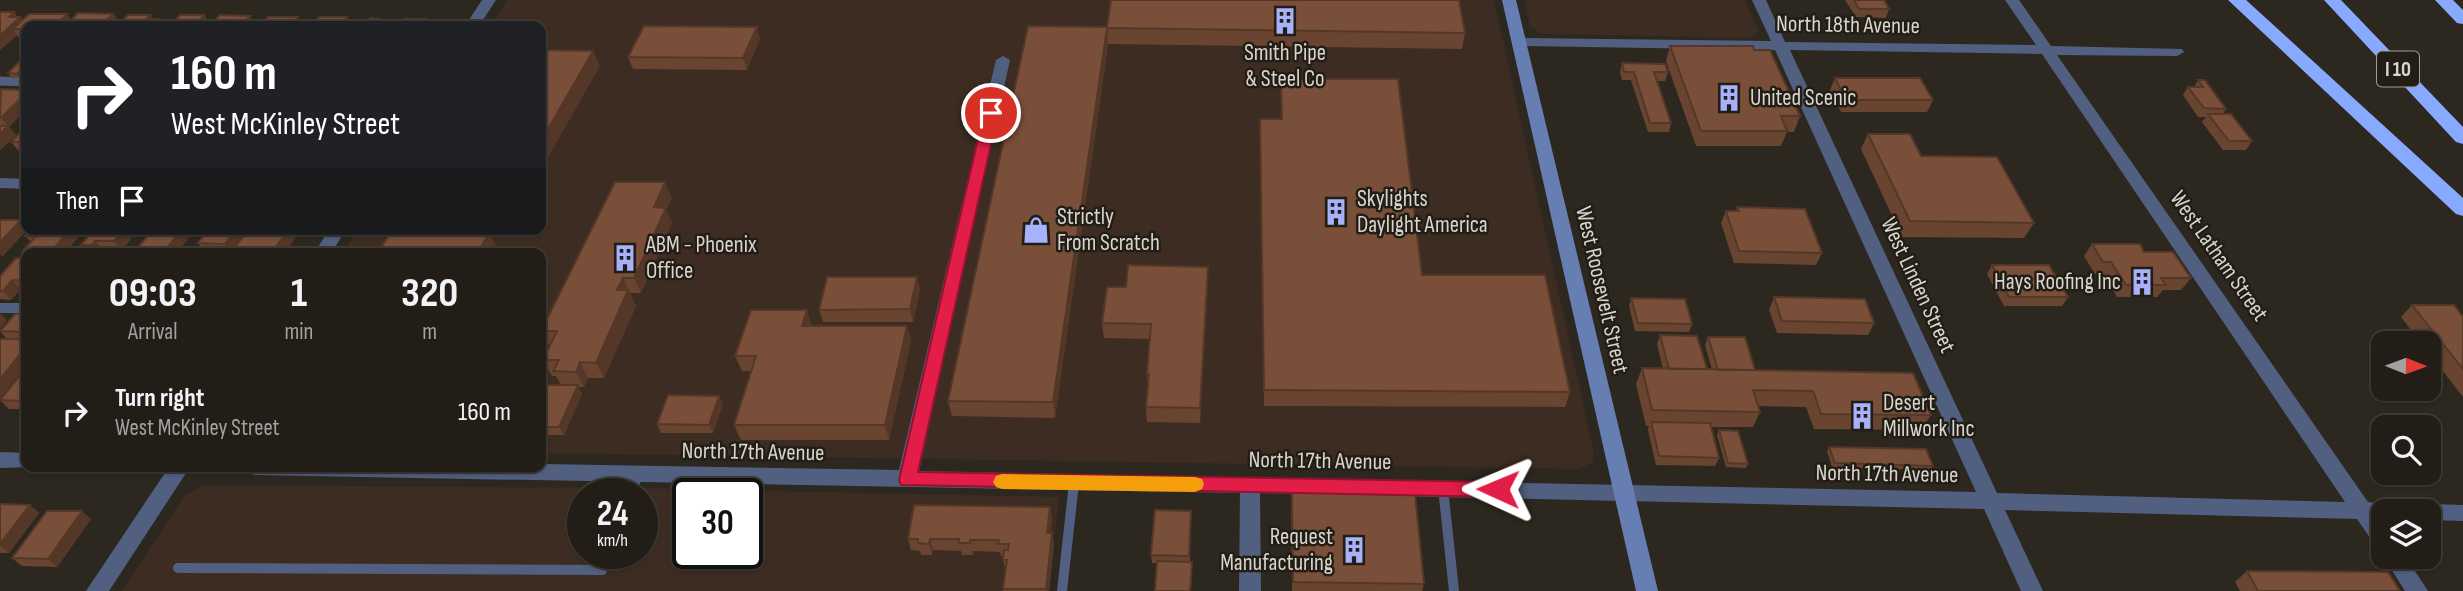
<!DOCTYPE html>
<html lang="en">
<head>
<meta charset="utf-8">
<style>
	body { margin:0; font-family:"Sofia Sans Condensed",sans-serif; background:#2e2b24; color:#f1f3f6; height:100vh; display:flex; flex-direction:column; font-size:26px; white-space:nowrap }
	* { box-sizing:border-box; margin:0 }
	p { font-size:23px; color:#a2a2a1 }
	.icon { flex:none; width:38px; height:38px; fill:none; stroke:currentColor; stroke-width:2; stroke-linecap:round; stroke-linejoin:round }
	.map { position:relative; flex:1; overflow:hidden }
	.drawer { position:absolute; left:21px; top:248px; width:525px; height:224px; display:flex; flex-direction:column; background:#221e17; border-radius:14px; box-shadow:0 2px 5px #0004,0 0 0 2px #3f3c36 }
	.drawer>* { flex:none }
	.banner { position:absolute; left:21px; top:21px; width:525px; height:214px; border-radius:14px; box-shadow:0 2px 5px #0004,0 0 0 2px #3f3c36; background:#202124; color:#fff; overflow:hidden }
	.needle { width:46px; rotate:91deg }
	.fabs { position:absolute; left:2371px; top:331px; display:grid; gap:14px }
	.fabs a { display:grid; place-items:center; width:70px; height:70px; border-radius:14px; background:#221e17; box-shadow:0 2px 5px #0004,0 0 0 2px #3f3c36; font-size:35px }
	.speed { position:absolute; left:567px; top:478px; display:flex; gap:14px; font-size:35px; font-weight:700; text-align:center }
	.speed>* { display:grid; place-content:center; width:91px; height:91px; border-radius:50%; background:#221e17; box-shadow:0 2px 5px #0004,0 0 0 2px #3f3c36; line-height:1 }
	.speed small { font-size:18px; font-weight:400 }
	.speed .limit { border:4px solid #111; border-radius:10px; background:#fff; color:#111 }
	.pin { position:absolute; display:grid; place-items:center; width:60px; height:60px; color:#fff; margin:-30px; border:4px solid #fff; border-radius:50%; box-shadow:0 2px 7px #0007 }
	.me { position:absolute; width:77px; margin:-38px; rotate:271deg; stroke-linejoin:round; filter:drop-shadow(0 0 5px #0008) }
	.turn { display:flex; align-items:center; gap:24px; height:147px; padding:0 35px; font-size:32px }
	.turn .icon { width:91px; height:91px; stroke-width:2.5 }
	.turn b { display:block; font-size:49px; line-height:60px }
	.then { display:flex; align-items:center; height:66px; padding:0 35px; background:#0003; gap:14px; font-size:26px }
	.eta { display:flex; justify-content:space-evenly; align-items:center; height:119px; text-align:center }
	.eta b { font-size:42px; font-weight:700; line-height:49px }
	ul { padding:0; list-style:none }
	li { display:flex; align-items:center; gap:21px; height:91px; padding:0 35px }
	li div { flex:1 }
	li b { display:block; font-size:26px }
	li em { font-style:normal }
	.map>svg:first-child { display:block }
	.industrial { fill:#3d2c22; fill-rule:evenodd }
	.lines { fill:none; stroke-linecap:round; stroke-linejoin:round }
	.lane-far1 { stroke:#516081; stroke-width:9 }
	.lane { stroke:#516081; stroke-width:10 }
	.street { fill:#516081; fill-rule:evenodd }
	.secondary { fill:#677eb3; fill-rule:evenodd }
	.highway { fill:#87aafe; fill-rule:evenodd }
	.wall { fill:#694431 }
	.shaded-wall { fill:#553728 }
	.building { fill:#7a4f39; stroke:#553728; stroke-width:2 }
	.route { fill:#e11d48; stroke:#92132f; stroke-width:2 }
	.slow { fill:#f59e0b }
	.labels { text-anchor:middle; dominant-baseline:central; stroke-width:5; stroke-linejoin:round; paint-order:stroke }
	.shield { fill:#231e15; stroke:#a29e97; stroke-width:2 }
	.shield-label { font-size:21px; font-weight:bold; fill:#d8d5cf }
	.street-label { font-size:23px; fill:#d8d5cf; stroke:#231e15 }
	.poi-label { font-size:23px; fill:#d8d5cf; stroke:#231e15; text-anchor:start }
</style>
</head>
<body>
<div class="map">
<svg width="2463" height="591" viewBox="0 0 2463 591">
	<rect width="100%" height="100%" fill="#2d281f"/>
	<!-- industrial -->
	<path class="industrial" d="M507,0H1494L1594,453L1593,462L1580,469L541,453V254H342L358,229H541V26H490Z
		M1524,0H1745L1759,32L1751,38L1550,34L1540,33L1530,26Z
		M203,485L632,488L1059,497L1048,591H122L184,496ZM583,494H642V553H583ZM688,494H747V553H688Z"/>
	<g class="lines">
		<!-- lane-far1 -->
		<path class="lane-far1" d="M0,81L26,82"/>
		<!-- lane -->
		<path class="lane" d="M0,308H26
			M1443,488L1454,591
			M631,494L638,474
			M178,568L602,570L608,553
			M1062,591L1074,483"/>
		<!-- street -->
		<path class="street" d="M482,0H496L479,26H465Z
			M1752,0H1766L1785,42L2036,45L2005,0H2019L2051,46L2182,49L2184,52L2177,56L2057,55L2368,502L2391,505L2394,511H2384V519H2380L2384,525V551L2377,548L2357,519L2005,510L2043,591H2021L1984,509L1260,493L1261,591H1239L1240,493L255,475L248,473L245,467H541V464L899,470L996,60L1003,56L1010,60L919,471L1976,492L1775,50L1519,46L1512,42L1519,38L1771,41ZM1790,50L2042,54L2345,502L1997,493Z
			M0,178L26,179V189L0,188Z
			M329,229H346L331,254H314Z
			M0,452L26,453V467H31L0,468Z
			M169,467H190L109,591H86Z
			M2429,504L2463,505V521L2429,520V511H2419L2422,506Z
			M2384,554V556H2405L2428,591H2405L2383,556Z"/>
		<!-- secondary -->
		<path class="secondary" d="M1502,0H1516L1658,591H1636Z"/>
		<!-- highway -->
		<path class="highway" d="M2228,0H2246L2463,198V216L2456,214Z
			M2324,0H2341L2463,127V144L2456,142Z
			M2435,0H2453L2463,10V24L2457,23Z"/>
	</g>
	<!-- wall -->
	<path class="wall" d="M1845,0H1884L1889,9L1886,18L1856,17Z
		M0,12L18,17L22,20H71L113,14L119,22L115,26H26V38H19L17,35L0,50Z
		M1107,27L1465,33L1462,49L1108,44L1055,418L952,416L948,401Z
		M760,39L747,70L633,69L628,57Z
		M1670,46L1800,116L1794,132H1787L1781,146H1696L1666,61Z
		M26,62L21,78H11L8,73Z
		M1622,63L1668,72L1665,81H1657L1671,123L1669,132H1648L1631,80H1622L1620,72Z
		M1835,78L1933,100L1927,112H1841L1830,90Z
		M1281,79L1422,275L1570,392L1565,407L1264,406L1260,119H1281Z
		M2198,80L2226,109L2223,114L2252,141L2246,150H2223L2202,122L2206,117H2198L2183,95L2188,87H2194Z
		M0,90L26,109L9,127L16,135L0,150Z
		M26,126V150H18L11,142Z
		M1868,134L1921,156L2034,223L2024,238L1902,237L1861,149Z
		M672,198L666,210L672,223L641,293H630L636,306L604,378H588L584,387H578L582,394L564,435H549L546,443H541V386L561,385L556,376H552L543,360L550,346L541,331Z
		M1737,207L1822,253L1816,265L1734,263L1721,223L1726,211H1736Z
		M32,229H85L64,254H26V255L23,251L31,242L25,236Z
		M208,229H244L246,232L301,229L284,254H233L232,252H204L198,243Z
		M138,230L122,250L103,249L100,253H89L81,245Z
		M2092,244L2144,252L2191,278L2181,290H2163L2157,297H2117L2103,274H2095L2084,256Z
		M26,258V289H21L11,300L0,299V276Z
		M1992,265L2068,297L2062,306H2004L1987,274Z
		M1208,267V282L1200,423L1147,422L1146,407L1148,389L1147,374L1150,339L1104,338L1102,323L1126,287Z
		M920,289L913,322H823L819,310Z
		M1774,297L1874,323L1868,335L1777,333L1769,310Z
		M1631,298L1692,324L1689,332L1635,331L1629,306Z
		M2412,305L2463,317V397L2429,353V343H2421L2401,317Z
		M26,314V366L0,398V340L7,339L0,331Z
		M812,326H907L911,341L889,440H741L734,425L751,371H742L735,356Z
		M1660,335L1707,369L1712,370L1705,345L1708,337L1755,370L1931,415L1921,430L1814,429L1806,407L1758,406L1760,412L1753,427H1711L1719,458L1715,466L1656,465L1648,430L1649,426H1646L1636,384L1642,368L1663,369L1657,344Z
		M26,368V409H9L0,400Z
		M723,404L713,433H661L657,424Z
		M1719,430L1748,464L1746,468L1726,467L1717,435Z
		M1829,447L1933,466L1930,470L1832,467L1827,451Z
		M1292,492L1424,584L1422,591H1292L1291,507Z
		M0,504L30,505L39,513L9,553H0Z
		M1050,507L1052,518L1050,533L1054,544L1049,591H1003L1006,572L1003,560V556H1001L1000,552L973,551V555H962L961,551L933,550L932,555H921L920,551L911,550L908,539Z
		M1191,511L1190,562L1192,570L1191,591H1155L1157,563H1152L1151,555Z
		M91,519L57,567L22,566L12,558Z
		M2247,571L2400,591H2240L2235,582Z"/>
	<!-- shaded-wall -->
	<path class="shaded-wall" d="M14,12L19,18L20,17L27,26L13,29L17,35L0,50V36L9,17Z
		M67,14L73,22L69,26H54Z
		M113,14L119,22L115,26H100Z
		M150,15L155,22L157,19L162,26H150L146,19Z
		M204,15L210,23L207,26H194Z
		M250,16L256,24L254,26H241Z
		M298,17L303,26H290Z
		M347,17L352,25L351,26H340Z
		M426,19L430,26H421Z
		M389,21L392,26H384Z
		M757,27L760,39L747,70L743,58Z
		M1107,28L1108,44L1055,418L1053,402Z
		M593,51L600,66L541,170V141Z
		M26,65V72L21,78L17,74Z
		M26,93V109L9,127L1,118Z
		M8,126L16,135L0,150V134Z
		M665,182L672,198L666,210L672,223L641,293L634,278L654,207Z
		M21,220L26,227V229H28L2,257L0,254V242Z
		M70,229H85L64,254H53L51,252Z
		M124,229L138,230L122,250L114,241Z
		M182,229H193L194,231L176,254H162Z
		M236,229H244L247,232L232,252L225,244Z
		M289,229H301L284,254H273L272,252Z
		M489,233L498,249L495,254H477Z
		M95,241L103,249L100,253L92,245Z
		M1208,267V282L1200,423V408Z
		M917,277L920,289L913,322L910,309Z
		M623,278L636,306L604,378L596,363L617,290Z
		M12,280L21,289L11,300L3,291Z
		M807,310L812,326H802Z
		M0,313L7,320L0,329Z
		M907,326L911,341L889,440L885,425Z
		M26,347V366L0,398V379Z
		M580,362L588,378L584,387L576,372Z
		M578,385L582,394L564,435L559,427Z
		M719,396L723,404L713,433L709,425Z
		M544,427L549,435L546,443L541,435Z
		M30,505L39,513L9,553L0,546V544Z
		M1050,507L1052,518L1049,544L1047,533Z
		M82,511L91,519L57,567L48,559Z
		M1052,533L1054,544L1049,591H1046Z
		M930,539L933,550L932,555L929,544Z"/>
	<!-- building -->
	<path class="building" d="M1111,0H1459L1465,33L1107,28L1053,402L948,401L1028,26L1107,27Z
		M1854,0H1884L1889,9H1859Z
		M0,12H14L9,17H20L0,36Z
		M78,13L113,14L100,26H65Z
		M29,14H67L54,26H26V29H13Z
		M128,15H150L146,19H157L150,26H117Z
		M180,15H204L194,26H170Z
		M220,15L250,16L241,26H210Z
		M268,17H298L290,26H260Z
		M319,17H347L340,26H311Z
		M372,18L389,21L384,26H360L364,21Z
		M404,19H426L421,26H398Z
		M644,26L757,27L743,58L628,57Z
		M1670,46H1753L1754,50H1770L1800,116H1781L1787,131H1701Z
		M541,50L593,51L541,141Z
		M19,62H26V65L17,74L8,73Z
		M1622,63L1665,64L1668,72H1654L1671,123H1650L1634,72H1624Z
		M1835,78H1920L1933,100H1846Z
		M1281,79H1398L1422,275H1545L1570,392L1264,390L1260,119H1282Z
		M2198,80H2205L2226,109L2204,108L2188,87H2203Z
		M1,89L26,90V93L1,118H0Z
		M2208,114H2231L2252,141H2229Z
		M0,126H8L0,134Z
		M26,126V142H11Z
		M1868,134H1910L1921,156L1997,157L2034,223L1910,221Z
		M615,182H665L654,207L666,208L634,278H623L617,290H628L596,363L580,362L576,372L553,371L559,360H543L557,331H541Z
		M1737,207L1805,209L1822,253L1739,251L1726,211H1739Z
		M0,220H21L0,242Z
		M32,229H70L51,252L23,251L36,236H25Z
		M99,229H124L114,241H95L92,245H81L90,234H94Z
		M153,229H182L162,254H133Z
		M208,229H236L225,244L198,243Z
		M248,229H289L272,252H232Z
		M391,232L489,233L477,254H377Z
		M2092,244H2140L2144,252H2173L2191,278H2161L2166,285H2126L2111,262H2103Z
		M16,258H26V281L12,280L3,291H0V276Z
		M1128,265L1208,267L1200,408L1146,407L1149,374H1147L1151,324L1102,323L1107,287H1126Z
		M1992,265H2049L2068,297H2009Z
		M827,277H917L910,309L819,310Z
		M1774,297L1865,299L1874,323L1782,321Z
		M1631,298L1685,299L1692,324L1638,323Z
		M2412,305H2454L2463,317V369Z
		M751,310H807L802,326H907L885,425H734L756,356H735Z
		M15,314H26V332L0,331Z
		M1660,335L1697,336L1707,369H1669Z
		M1708,337H1745L1755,370H1718Z
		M1,339H26V347L0,379V340Z
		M26,368V401L0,400Z
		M1642,368L1913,373L1931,415L1821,414L1813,391L1753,390L1760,412L1652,410Z
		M541,385H578L559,427H544L541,434Z
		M668,395L719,396L709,425L657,424Z
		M1651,422L1710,423L1719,458L1659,456Z
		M1719,430L1738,431L1748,464L1728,463Z
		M1829,447L1926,449L1933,466L1835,463Z
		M1292,492L1415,494L1424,584L1293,582Z
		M0,504L30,505L0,544Z
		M914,505L1050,507L1047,533H1052L1046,589H1003L1007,560H1003L1004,550H1008L1009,544H998L999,540H970V543H959V539H930L929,544L918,543V539H908Z
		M1155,510L1191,511L1189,556L1151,555Z
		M47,511H82L48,559L12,558Z
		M1157,561L1192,562L1190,591H1155Z
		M2247,571L2388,572L2400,591H2258Z"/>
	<!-- route -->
	<path class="route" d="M991,108L998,113L918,472L1498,482L1504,484L1507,489L1504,495L1498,497L901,485L899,480L984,113Z"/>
	<!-- slow -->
	<path class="slow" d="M1002,474L1195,477L1202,479L1204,484L1202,489L1195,492L1002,489L996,487L993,482L996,476Z"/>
	<!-- icons -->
	<defs>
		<symbol id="building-bare" viewBox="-9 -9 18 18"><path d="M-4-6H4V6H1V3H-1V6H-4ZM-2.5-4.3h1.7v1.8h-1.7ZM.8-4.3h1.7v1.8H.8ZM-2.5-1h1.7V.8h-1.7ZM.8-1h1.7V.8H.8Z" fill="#a7b1fc" stroke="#231e15" stroke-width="2.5" paint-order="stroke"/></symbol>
		<symbol id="shop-bare" viewBox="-9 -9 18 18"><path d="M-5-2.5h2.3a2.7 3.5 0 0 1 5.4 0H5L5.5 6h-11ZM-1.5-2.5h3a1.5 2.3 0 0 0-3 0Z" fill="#a7b1fc" stroke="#231e15" stroke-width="2.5" paint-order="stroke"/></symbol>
	</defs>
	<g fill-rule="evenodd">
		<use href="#building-bare" x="1266" y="2" width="38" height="38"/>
		<use href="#building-bare" x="1710" y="79" width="38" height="38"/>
		<use href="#building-bare" x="1317" y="193" width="38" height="38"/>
		<use href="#shop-bare" x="1017" y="211" width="38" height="38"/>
		<use href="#building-bare" x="606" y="239" width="38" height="38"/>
		<use href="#building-bare" x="2123" y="263" width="38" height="38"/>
		<use href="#building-bare" x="1843" y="397" width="38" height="38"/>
		<use href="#building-bare" x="1335" y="531" width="38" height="38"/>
	</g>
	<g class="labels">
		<!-- shield labels -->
		<rect class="shield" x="2377" y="51.5" width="42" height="35" rx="5"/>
		<g class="shield-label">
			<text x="2398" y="69">I 10</text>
		</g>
		<!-- street labels -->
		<g class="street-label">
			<text transform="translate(1848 25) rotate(1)">North 18th Avenue</text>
			<text transform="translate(2219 256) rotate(55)">West Latham Street</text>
			<text transform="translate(1918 285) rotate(65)">West Linden Street</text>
			<text transform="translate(1602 290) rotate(77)">West Roosevelt Street</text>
			<text transform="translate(753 452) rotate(1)">North 17th Avenue</text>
			<text transform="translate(1320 461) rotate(1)">North 17th Avenue</text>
			<text transform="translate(1887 474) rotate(1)">North 17th Avenue</text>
		</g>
		<!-- poi labels -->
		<g class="poi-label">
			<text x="1285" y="53" text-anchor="middle">Smith Pipe<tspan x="1285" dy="26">&amp; Steel Co</tspan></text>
			<text x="1750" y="98">United Scenic</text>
			<text x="1357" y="199">Skylights<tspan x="1357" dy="26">Daylight America</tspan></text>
			<text x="1057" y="217">Strictly<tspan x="1057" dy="26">From Scratch</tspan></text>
			<text x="646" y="245">ABM - Phoenix<tspan x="646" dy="26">Office</tspan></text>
			<text x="2121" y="282" text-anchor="end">Hays Roofing Inc</text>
			<text x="1883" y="403">Desert<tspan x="1883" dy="26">Millwork Inc</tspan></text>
			<text x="1333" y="537" text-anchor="end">Request<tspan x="1333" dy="26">Manufacturing</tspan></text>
		</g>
	</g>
</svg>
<div class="fabs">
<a><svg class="needle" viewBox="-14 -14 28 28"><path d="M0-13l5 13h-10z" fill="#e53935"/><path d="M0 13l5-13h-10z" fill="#a2a2a1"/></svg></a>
<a><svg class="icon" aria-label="search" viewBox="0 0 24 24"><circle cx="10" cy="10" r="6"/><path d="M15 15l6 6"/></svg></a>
<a><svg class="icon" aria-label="layers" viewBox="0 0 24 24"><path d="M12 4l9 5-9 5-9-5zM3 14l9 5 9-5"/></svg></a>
</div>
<div class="speed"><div>24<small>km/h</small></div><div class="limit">30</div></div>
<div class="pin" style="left:991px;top:113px;background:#d93025"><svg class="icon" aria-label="arrive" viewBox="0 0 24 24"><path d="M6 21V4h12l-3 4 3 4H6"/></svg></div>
<svg class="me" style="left:1498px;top:489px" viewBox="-20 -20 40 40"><path d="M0-17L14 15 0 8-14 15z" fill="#e11d48" stroke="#fff" stroke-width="4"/></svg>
<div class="banner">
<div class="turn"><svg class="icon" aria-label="right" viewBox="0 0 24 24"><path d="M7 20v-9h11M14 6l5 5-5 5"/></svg><div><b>160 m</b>West McKinley Street</div></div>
<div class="then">Then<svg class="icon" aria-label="arrive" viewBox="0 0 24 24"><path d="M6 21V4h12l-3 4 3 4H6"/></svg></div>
</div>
<section class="drawer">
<div class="eta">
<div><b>09:03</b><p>Arrival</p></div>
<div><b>1</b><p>min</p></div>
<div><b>320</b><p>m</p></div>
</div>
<ul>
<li><svg class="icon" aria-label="right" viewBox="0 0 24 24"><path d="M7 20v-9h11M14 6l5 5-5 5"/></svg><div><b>Turn right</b><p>West McKinley Street</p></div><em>160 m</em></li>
</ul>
</section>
</div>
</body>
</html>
